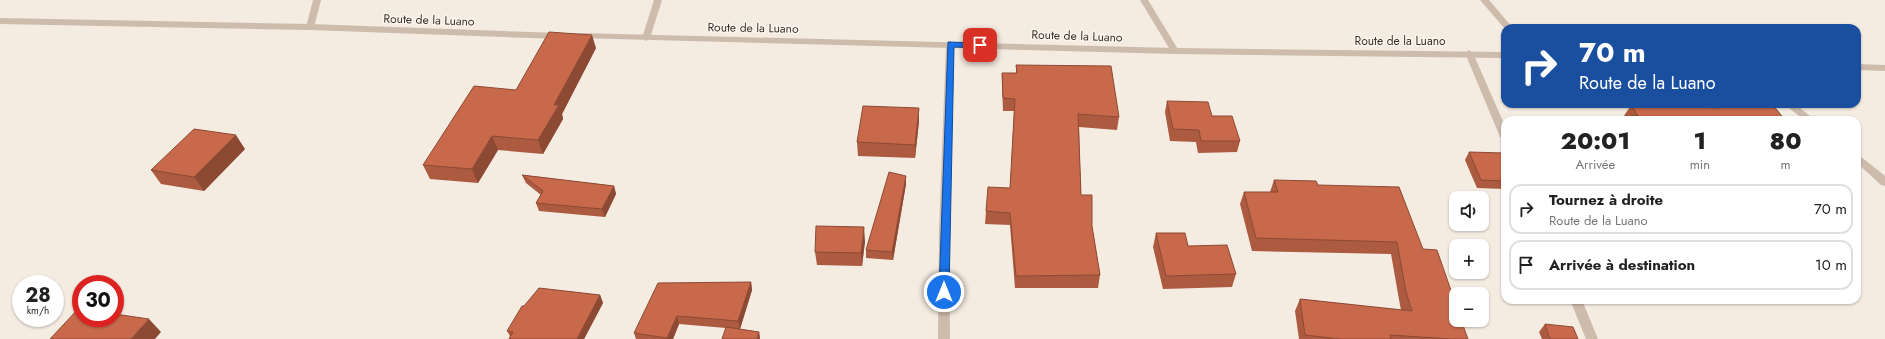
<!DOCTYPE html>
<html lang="fr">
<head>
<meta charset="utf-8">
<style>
	body { margin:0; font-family:Jost,sans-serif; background:#f2f2f2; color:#222; height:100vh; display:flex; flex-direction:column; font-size:15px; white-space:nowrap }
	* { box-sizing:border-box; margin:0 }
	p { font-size:13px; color:#767676 }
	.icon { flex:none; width:22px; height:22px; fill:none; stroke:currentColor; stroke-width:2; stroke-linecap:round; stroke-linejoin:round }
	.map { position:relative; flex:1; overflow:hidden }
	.sheet { position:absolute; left:1501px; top:116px; width:360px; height:188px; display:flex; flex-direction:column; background:#fff; border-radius:12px; box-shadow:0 1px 3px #0004 }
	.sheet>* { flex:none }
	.banner { position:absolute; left:1501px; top:24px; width:360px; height:84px; border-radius:12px; box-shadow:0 1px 3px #0004; background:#1a4fa0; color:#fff; overflow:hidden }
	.controls { position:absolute; left:1449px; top:191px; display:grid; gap:8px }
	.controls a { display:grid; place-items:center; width:40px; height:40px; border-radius:8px; background:#fff; box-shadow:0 1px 3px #0004; font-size:20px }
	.speed { position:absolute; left:12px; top:275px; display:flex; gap:8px; font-size:20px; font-weight:700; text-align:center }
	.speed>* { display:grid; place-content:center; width:52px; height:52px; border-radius:50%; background:#fff; box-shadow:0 1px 3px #0004; line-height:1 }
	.speed small { font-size:10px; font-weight:400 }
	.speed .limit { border:6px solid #d22; background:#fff; color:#111 }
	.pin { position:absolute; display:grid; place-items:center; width:34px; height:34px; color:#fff; margin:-17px; border-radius:8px; box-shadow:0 2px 6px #0006 }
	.me { position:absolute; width:44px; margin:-22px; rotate:0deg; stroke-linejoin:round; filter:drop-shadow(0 0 3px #0008) }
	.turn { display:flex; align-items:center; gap:14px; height:84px; padding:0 12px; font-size:18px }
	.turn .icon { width:52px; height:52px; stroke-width:2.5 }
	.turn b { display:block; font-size:28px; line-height:34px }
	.eta { display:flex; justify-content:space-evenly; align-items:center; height:68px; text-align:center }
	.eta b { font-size:24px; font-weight:800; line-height:28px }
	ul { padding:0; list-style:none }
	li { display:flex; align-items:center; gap:12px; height:50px; margin:0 8px 6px; padding:0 4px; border:2px solid #e0e0e0; border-radius:12px }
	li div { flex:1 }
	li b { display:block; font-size:15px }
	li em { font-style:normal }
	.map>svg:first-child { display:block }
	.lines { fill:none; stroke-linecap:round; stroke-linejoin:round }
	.minor { fill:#cdbbac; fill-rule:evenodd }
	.tertiary { fill:#cdbbac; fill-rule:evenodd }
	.wall { fill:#ac5a40 }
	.shaded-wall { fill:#8c4a34 }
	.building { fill:#c8694b; stroke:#8c4a34 }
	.route { fill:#1a73e8; stroke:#114b97 }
	.labels { text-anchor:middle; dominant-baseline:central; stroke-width:3; stroke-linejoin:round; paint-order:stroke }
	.street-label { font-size:12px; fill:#3b302b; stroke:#fbf5ee }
</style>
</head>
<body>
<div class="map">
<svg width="1885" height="339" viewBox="0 0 1885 339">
	<rect width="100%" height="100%" fill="#f4ebe1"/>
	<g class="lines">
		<!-- minor -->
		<path class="minor" d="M313,0H321L314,27L310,30L306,27Z
			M654,0H662L650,38L646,41L642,38Z
			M1140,0H1148L1179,51L1178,53H1172Z
			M1480,0H1489L1513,28L1505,29Z
			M950,41L954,44L949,230L950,339H938L939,230L946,44Z
			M1469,50L1473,53L1505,126V140L1500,137L1465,53Z
			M1784,104H1795L1815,120H1804Z
			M1857,155L1860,156L1885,176V186L1881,185L1857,163Z
			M1570,300H1582L1598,339H1586Z"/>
		<!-- tertiary -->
		<path class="tertiary" d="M0,18L310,24L560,33L564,36L560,39L310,30L0,24Z
			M580,33L1175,48L1505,52V58L1175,54L577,38L576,36L577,34Z
			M1857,64L1885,65V71L1857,70Z"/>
	</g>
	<!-- wall -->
	<path class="wall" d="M596,48L562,114L563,119L543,154L498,150L478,183L430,179L423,165L516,90Z
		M1016,65L1119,117L1117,130L1079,127L1081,195L1092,226L1100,275L1098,288H1015L1010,225L985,224L986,211L1010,188L1014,111H1003L1002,85V73H1016Z
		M1167,101L1212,116L1240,141L1237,152L1198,153L1196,142L1170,141L1165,112Z
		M1698,104H1772L1785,120H1623L1622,119L1631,105L1701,107Z
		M919,121L915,158L858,156L857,142Z
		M245,149L204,191L161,184L151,170Z
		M1469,152L1505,156V189L1477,188L1465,160Z
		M522,175L614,186L616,194L605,217L539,211L536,203L541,195L526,183Z
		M906,176V184L893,260L866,258V250Z
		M1274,180L1318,185L1423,249L1468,339H1299L1295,311L1300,299L1401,310L1400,305L1391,254L1252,251L1240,204L1244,192H1270Z
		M1156,233L1236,274L1232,287L1163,289L1153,247Z
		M865,241L862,266L817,265L815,252Z
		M751,282L752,290L740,329L759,332L760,339H722L726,328L679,324L673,339H636L634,333Z
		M600,295L603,303L584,339H509L510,336L507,331Z
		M1545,324L1578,339H1542L1539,332Z"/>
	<!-- shaded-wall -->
	<path class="shaded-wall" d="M592,35L596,48L562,114L563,119L543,154L538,140L554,105Z
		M919,108V121L915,158V145Z
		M236,135L245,149L204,191L194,177Z
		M492,136L498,150L478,183L472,169Z
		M906,176V184L893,260L892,252Z
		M614,186L616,194L605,217L602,209Z
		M864,227L865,241L862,266L861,253Z
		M751,282L752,290L740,329L738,321Z
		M600,295L603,303L584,339H577Z
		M677,316L679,324L673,339H667Z
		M149,319L161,332L155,339H131Z
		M759,332L760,339H757Z"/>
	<!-- building -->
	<path class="building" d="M549,32L592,35L554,105H559L538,140L492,136L472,169L423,165L474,86L516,90Z
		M1016,65L1111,66L1119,117L1078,114L1081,195H1092V226L1100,275L1016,276L1010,213L986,211L988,187L1010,188L1015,99L1003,98L1002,73H1017Z
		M1167,101L1208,102L1212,116H1232L1240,141H1201L1199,130L1173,129Z
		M1718,104H1772L1785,120H1632L1630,116H1638L1631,105L1720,108Z
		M863,106L919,108L915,145L857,142Z
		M194,129L236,135L194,177L151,170Z
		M1469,152L1504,153L1505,156V181L1481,180Z
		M889,172L906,176L892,252L866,250Z
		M522,175L614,186L602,209L536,203L543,191Z
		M1274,180L1316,181L1318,185L1399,187L1423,249L1437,250L1456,305V320H1461L1468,339H1451L1390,335L1391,339H1340L1305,335L1300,299L1412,311L1406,292L1397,242L1256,238L1244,192H1278Z
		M816,226L864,227L861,253L815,252Z
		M1156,233H1185L1188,246L1227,245L1236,274L1166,276Z
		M751,282L738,321L677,316L667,338L634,333L658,283Z
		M539,288L600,295L577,339H509L513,332L507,331L522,306H524Z
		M79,308H81V318H115V314L149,319L131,339H50Z
		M1545,324L1573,327L1578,339H1550Z
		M726,327L759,332L757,339H722Z"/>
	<!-- route -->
	<path class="route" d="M948,42L980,43L984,45L980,48L954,47L949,292L944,296L939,292Z"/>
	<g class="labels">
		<!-- street labels -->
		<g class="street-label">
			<text transform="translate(429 20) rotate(2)">Route de la Luano</text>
			<text transform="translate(753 28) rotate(1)">Route de la Luano</text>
			<text transform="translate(1077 36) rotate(2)">Route de la Luano</text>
			<text x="1400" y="41">Route de la Luano</text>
		</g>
	</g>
</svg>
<div class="controls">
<a><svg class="icon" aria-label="sound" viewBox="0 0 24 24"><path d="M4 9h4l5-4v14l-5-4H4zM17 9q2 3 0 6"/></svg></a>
<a>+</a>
<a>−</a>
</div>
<div class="speed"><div>28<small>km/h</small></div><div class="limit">30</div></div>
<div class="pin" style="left:980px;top:45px;background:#d93025"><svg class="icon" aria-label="arrive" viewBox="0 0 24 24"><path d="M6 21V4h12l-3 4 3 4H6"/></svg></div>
<svg class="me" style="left:944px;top:292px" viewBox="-20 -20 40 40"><circle r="17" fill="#1a73e8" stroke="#fff" stroke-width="3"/><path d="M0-11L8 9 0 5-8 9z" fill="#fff"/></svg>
<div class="banner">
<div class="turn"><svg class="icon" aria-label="right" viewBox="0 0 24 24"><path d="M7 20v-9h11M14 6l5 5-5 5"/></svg><div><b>70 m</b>Route de la Luano</div></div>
</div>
<section class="sheet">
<div class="eta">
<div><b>20:01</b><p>Arrivée</p></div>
<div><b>1</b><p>min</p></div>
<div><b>80</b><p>m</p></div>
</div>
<ul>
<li><svg class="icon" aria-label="right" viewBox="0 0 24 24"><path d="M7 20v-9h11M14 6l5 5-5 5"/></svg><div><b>Tournez à droite</b><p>Route de la Luano</p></div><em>70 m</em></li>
<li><svg class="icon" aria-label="arrive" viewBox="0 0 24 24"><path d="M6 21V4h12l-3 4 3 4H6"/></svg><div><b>Arrivée à destination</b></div><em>10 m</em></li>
</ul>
</section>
</div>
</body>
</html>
